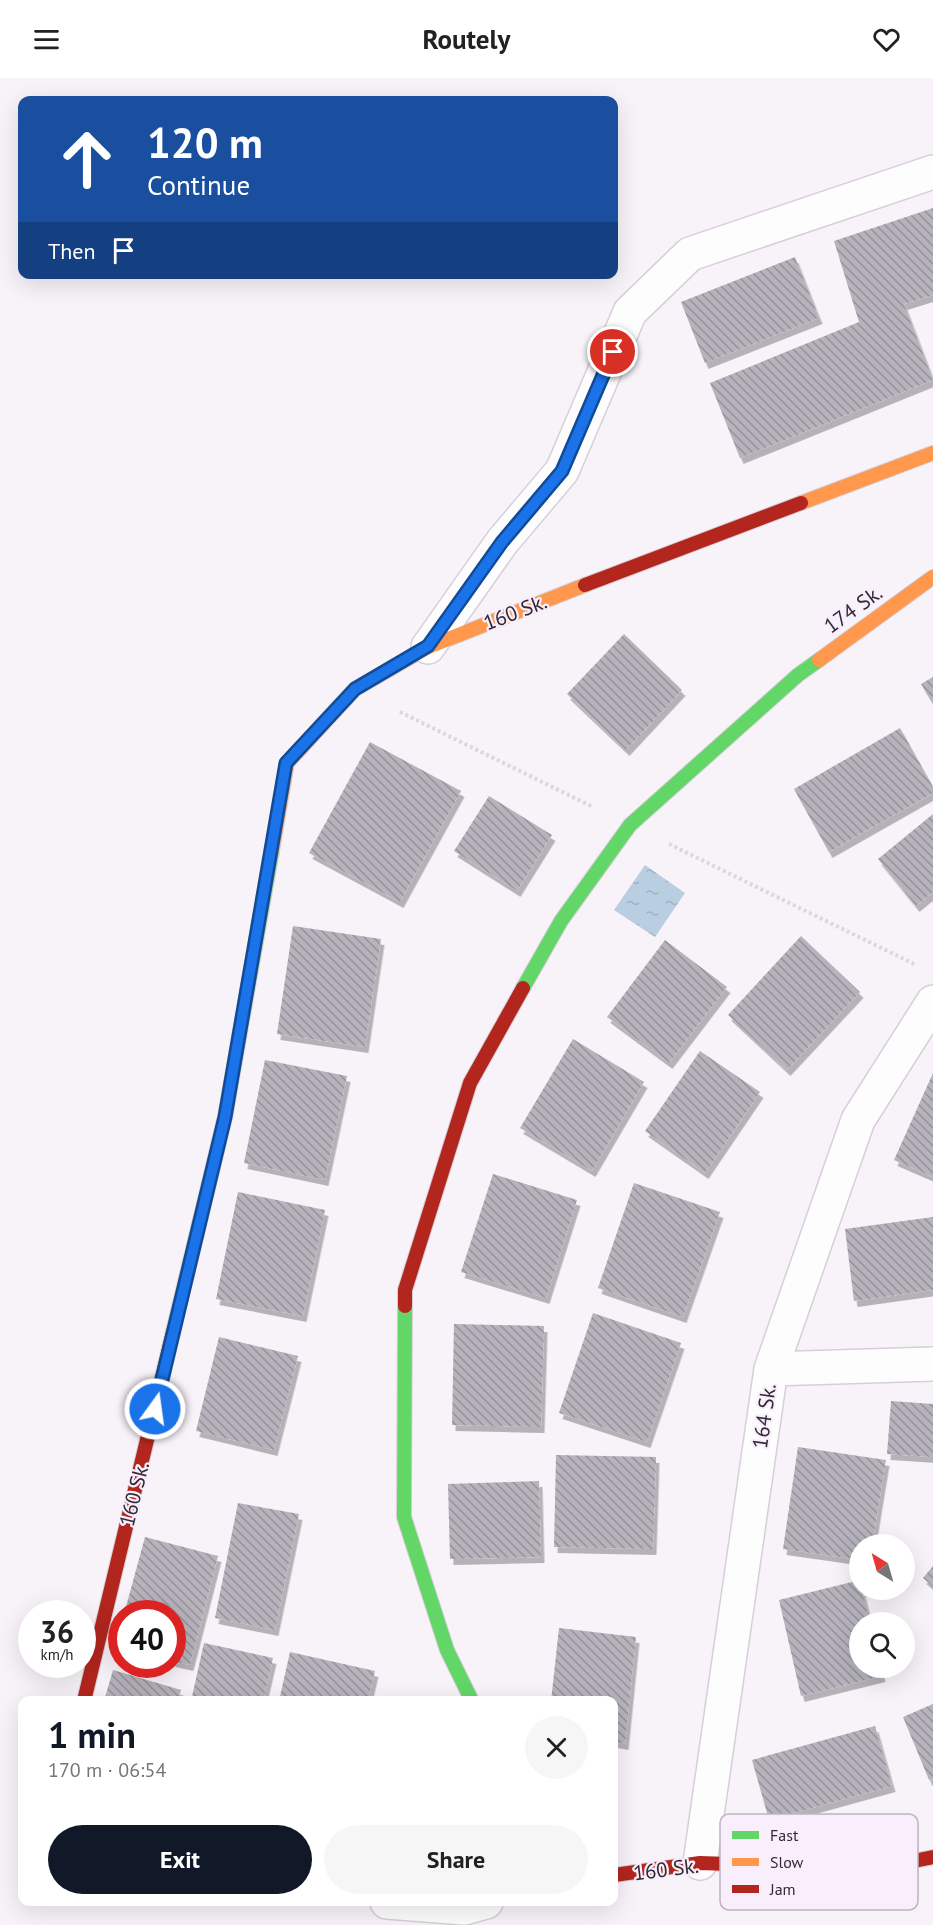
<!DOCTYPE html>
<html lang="en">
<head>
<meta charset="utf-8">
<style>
	body { margin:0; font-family:"PT Sans",sans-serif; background:#f6f6f6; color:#222; height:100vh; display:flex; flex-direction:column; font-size:22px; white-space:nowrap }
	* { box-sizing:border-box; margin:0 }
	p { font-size:20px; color:#767676 }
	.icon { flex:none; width:33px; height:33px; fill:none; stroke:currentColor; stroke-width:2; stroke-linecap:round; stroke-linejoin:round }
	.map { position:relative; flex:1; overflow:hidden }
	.details { position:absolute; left:18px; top:1618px; width:600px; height:210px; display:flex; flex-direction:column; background:#fff; border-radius:12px; box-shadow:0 6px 24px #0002 }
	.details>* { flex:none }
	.top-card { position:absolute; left:18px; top:18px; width:600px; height:183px; border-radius:12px; box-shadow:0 6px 24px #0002; background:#1a4fa0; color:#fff; overflow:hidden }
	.needle { width:39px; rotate:323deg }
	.tools { position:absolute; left:849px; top:1456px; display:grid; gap:12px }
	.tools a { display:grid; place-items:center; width:66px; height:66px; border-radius:50%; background:#fff; box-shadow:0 6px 24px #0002; font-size:30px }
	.speed { position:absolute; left:18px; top:1522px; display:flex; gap:12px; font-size:30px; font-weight:700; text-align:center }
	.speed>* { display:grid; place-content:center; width:78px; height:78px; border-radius:50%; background:#fff; box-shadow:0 6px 24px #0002; line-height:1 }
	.speed small { font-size:15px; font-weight:400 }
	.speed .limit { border:9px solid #d22; background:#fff; color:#111 }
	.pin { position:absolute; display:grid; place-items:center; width:51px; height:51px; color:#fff; margin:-26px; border:3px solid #fff; border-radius:50%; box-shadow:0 2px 6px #0007 }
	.me { position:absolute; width:66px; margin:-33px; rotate:14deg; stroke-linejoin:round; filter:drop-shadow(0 0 4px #0008) }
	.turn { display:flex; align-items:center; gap:21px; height:126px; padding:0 30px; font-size:27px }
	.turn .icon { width:78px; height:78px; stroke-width:2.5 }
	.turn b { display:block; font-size:42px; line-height:51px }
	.then { display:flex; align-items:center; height:57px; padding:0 30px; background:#0003; gap:12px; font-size:22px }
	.round { display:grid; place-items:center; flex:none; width:63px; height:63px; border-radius:32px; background:#f6f6f6 }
	.headline { display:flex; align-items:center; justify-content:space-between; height:102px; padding:0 30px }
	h1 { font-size:36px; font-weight:700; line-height:45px; color:#111827 }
	.cta { display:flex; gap:12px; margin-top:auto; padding:12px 30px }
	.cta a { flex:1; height:69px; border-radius:36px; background:#111827; color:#fff; font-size:24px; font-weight:700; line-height:69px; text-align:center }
	.cta a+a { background:#f6f6f6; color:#222 }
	header { display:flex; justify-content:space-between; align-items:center; height:78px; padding:0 30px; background:#fff; font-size:27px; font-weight:700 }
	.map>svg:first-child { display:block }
	.water { fill:url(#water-ripples) }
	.building { fill:url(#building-back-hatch); filter:url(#shadow) }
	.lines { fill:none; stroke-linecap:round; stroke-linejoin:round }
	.street-casing { stroke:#d6cfd8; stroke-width:36 }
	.fast-casing { stroke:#d6cfd8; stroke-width:16 }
	.slow-casing { stroke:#d6cfd8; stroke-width:16 }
	.jam-casing { stroke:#d6cfd8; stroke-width:16 }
	.path { stroke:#d9d8da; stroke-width:4; stroke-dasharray:3 3; stroke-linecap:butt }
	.street { stroke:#fefdfe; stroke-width:33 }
	.fast { stroke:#63d668; stroke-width:14 }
	.slow { stroke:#ff974d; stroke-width:14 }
	.jam { stroke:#b3261e; stroke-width:14 }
	.route-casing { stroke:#114b97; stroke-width:15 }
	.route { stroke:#1a73e8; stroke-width:10 }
	.labels { text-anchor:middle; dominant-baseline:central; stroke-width:4.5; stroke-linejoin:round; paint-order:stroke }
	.street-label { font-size:21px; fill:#322934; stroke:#f9effc }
	.key { fill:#f9effc; stroke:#bdb4c0; stroke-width:1.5 }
	.key-label { font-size:16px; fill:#322934 }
</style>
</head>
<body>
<header><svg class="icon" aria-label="menu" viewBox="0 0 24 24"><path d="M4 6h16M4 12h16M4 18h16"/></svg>Routely<svg class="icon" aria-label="heart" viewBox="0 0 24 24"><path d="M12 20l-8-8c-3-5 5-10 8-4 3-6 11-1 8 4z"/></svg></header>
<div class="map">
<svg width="933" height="1847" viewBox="0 0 933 1847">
	<defs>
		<pattern id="water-ripples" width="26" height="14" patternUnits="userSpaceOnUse" patternTransform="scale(1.5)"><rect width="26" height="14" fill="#b9cee0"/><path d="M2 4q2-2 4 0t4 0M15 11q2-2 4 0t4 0" fill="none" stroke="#a0b1c1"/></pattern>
		<pattern id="building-back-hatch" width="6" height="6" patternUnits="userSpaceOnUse" patternTransform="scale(1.5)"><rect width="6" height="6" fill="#b6b3bc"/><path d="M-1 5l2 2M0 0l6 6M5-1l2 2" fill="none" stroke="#95929a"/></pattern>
		<filter id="shadow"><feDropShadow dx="3.5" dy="6" stdDeviation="0" flood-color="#0004"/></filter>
	</defs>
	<rect width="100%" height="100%" fill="#f8f2f9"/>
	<!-- water -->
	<path class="water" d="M645,787L685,815L655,859L614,832Z"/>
	<!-- building -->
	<path class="building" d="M933,130V217L904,226L933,302L740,380L710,305L859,244L834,163Z
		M795,179L819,240L705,285L681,224Z
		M624,556L682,612L626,672L567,616Z
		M933,599V626L921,606Z
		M900,650L933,709V715L829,774L794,711Z
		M370,664L461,713L400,824L309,775Z
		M489,718L552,757L517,813L454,773Z
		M933,736V814L916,828L878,781Z
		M293,848L381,861L365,969L277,956Z
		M801,858L860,914L787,992L728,937Z
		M665,862L727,909L669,985L607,939Z
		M573,961L644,1004L592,1093L520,1050Z
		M700,973L760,1014L705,1095L645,1053Z
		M265,982L347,998L325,1102L244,1085Z
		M933,995V1099L894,1082Z
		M493,1096L577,1122L546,1220L461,1194Z
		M634,1105L720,1134L683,1239L598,1210Z
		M238,1114L325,1132L303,1238L216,1221Z
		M933,1139V1212L854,1223L845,1151Z
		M593,1235L681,1265L647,1364L559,1335Z
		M454,1246L544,1248L541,1349L452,1347Z
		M219,1259L298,1278L274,1372L196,1353Z
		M891,1323L933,1326V1379L887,1376Z
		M798,1369L886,1382L872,1467H860V1482L783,1471Z
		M556,1377L656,1379L653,1471L554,1469Z
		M539,1403L541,1479L450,1481L448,1406Z
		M238,1425L299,1436L275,1552L215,1540Z
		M145,1459L218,1478L190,1587L172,1583V1536H124Z
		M933,1488V1509L923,1500Z
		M860,1502V1512H862L870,1545H860V1590H880L882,1598L801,1618L779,1522Z
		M559,1550L636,1559L625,1666L614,1664V1623H551Z
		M204,1565L273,1580L263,1623H191Z
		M290,1574L375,1593L368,1623H279Z
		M113,1592L181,1612L178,1623H104Z
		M933,1626V1701L929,1702L903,1639Z
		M875,1648L892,1708L769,1742L752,1682Z"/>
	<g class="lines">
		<defs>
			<path id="street" d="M428,569L502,464L562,393L630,234L690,176L933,94
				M771,1291L933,1286
				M700,1785L771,1291L858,1042L933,924
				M387,1824L464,1830L486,1824"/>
			<path id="fast" d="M523,910L561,843L630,747L798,597L819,582
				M405,1228L404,1439L447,1572L472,1623
				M173,1254L225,1039L272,773"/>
			<path id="slow" d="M801,425L933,375
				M819,582L933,499
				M272,773L287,685L355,611L428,569L585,507"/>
			<path id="jam" d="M585,507L801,425
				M405,1228V1212L470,1005L523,910
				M84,1623L173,1254
				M614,1797L700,1785L874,1791L933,1779"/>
		</defs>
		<!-- street casing -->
		<use href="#street" class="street-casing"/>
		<!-- fast casing -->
		<use href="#fast" class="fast-casing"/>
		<!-- slow casing -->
		<use href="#slow" class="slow-casing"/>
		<!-- jam casing -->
		<use href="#jam" class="jam-casing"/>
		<!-- path -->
		<path class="path" d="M400,634L593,729
			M669,766L916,887"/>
		<!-- street -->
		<use href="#street" class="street"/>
		<!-- fast -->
		<use href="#fast" class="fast"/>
		<!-- slow -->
		<use href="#slow" class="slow"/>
		<!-- jam -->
		<use href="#jam" class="jam"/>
	</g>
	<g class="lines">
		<defs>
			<path id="route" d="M155,1331L225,1039L286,685L355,611L428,568L502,464L562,393L613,274"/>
		</defs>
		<!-- route casing -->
		<use href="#route" class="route-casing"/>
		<!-- route -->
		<use href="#route" class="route"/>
	</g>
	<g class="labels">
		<!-- street labels -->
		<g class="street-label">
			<text transform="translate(853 531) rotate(-36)">174 Sk.</text>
			<text transform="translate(515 534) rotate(-21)">160 Sk.</text>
			<text transform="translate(764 1338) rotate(-82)">164 Sk.</text>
			<text transform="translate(134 1416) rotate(-76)">160 Sk.</text>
			<text transform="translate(666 1791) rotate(-7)">160 Sk.</text>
		</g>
	</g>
	<!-- legend -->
	<rect x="720" y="1736" width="198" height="96" rx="9" class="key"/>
	<rect x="732" y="1753" width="27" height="8" fill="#63d668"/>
	<rect x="732" y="1780" width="27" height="8" fill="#ff974d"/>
	<rect x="732" y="1807" width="27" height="8" fill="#b3261e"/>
	<g class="key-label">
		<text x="770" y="1763">Fast</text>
		<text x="770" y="1790">Slow</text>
		<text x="770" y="1817">Jam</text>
	</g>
</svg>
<div class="tools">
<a><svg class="needle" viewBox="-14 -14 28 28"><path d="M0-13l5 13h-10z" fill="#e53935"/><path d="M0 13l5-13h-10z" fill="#767676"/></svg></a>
<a><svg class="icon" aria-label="search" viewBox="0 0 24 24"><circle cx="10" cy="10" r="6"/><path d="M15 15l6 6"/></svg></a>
</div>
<div class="speed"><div>36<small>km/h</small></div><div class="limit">40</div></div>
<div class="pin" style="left:613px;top:274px;background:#d93025"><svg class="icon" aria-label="arrive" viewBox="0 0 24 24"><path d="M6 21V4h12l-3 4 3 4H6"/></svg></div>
<svg class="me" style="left:155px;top:1331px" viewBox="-20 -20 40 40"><circle r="17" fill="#1a73e8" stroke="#fff" stroke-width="3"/><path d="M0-11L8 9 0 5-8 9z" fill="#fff"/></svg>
<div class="top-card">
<div class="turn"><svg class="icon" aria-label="ahead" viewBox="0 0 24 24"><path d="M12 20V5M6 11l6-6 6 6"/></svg><div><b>120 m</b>Continue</div></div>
<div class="then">Then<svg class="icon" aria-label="arrive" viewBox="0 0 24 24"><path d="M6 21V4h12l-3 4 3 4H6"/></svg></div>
</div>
<section class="details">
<div class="headline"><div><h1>1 min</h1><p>170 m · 06:54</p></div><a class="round"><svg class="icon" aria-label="close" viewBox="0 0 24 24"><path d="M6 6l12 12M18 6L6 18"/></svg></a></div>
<div class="cta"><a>Exit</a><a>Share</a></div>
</section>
</div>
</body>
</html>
